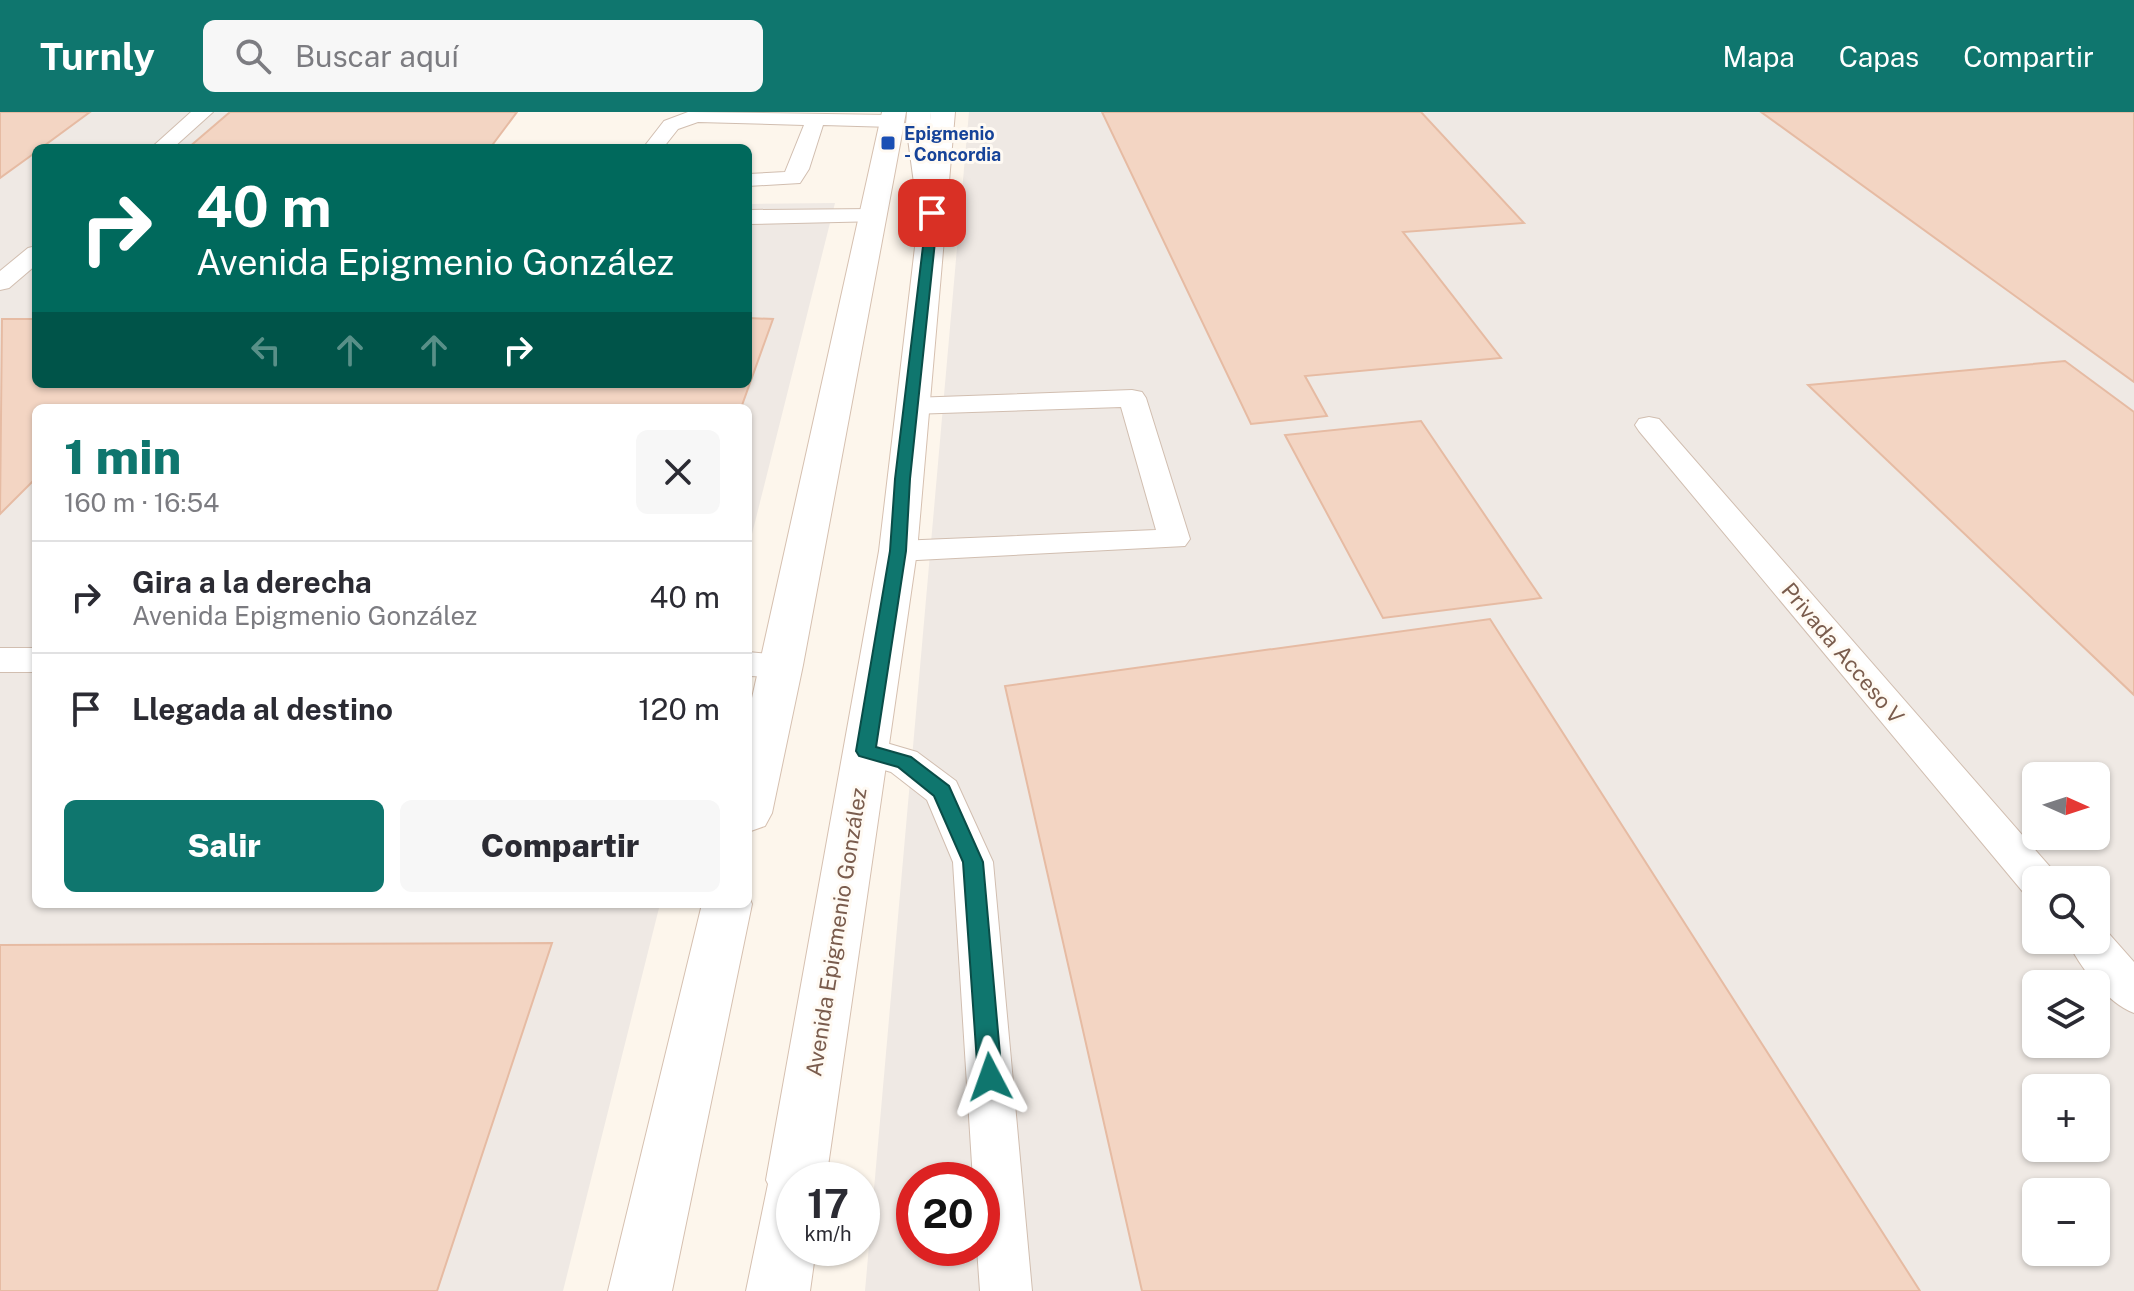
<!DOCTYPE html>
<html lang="es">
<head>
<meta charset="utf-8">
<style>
	body { margin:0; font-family:"Public Sans",sans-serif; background:#f7f7f7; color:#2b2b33; height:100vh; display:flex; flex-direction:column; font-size:30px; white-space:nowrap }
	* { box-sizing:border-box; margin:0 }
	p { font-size:26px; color:#7c7c81 }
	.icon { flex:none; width:44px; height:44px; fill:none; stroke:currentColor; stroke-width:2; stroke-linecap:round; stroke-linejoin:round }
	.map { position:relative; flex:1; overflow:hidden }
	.sheet { position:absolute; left:32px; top:292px; width:720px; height:504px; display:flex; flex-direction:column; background:#fff; border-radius:12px; box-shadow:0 2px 6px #0004 }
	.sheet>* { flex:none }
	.banner { position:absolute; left:32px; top:32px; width:720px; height:244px; border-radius:12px; box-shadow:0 2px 6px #0004; background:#00695c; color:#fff; overflow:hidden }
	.needle { width:52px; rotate:93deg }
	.controls { position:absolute; left:2022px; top:650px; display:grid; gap:16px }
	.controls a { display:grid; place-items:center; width:88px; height:88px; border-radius:12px; background:#fff; box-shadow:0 2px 6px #0004; font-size:40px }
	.speed { position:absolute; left:776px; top:1050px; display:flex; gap:16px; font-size:40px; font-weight:700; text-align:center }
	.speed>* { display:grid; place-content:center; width:104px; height:104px; border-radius:50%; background:#fff; box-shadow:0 2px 6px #0004; line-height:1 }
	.speed small { font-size:20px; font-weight:400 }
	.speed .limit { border:12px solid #d22; background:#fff; color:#111 }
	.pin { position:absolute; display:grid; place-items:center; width:68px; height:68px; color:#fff; margin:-34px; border-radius:16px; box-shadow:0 4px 12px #0006 }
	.me { position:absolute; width:88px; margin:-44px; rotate:356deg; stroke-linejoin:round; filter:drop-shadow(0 0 6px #0008) }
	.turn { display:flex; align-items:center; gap:28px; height:168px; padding:0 32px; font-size:36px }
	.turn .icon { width:104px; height:104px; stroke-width:2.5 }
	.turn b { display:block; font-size:56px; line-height:68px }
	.lanes { display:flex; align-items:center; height:76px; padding:0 32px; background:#0003; justify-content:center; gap:40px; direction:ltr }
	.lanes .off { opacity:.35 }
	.round { display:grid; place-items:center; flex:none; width:84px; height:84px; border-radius:12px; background:#f7f7f7 }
	.headline { display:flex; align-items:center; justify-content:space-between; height:136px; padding:0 32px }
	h1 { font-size:48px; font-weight:800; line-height:60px; color:#0f766e }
	.cta { display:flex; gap:16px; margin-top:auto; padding:16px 32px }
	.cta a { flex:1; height:92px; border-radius:12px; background:#0f766e; color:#fff; font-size:32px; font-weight:800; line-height:92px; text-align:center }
	.cta a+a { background:#f7f7f7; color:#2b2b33 }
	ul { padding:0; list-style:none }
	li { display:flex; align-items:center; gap:24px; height:112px; padding:0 32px; border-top:2px solid #e1e1e2 }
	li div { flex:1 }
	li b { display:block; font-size:30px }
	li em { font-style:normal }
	header { display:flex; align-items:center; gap:48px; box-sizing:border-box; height:112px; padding:0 40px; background:#0f766e; color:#fff }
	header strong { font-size:38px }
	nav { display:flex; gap:44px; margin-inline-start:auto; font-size:28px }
	.search { width:560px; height:72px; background:#f7f7f7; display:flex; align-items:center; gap:20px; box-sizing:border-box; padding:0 28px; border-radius:12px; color:#7c7c81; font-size:30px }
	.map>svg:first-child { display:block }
	.industrial { fill:#efe9e4; fill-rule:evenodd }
	.building { fill:#f3d5c3; stroke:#e6bba3; stroke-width:2 }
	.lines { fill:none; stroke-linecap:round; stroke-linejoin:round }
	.service-casing { stroke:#d1beb0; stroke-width:2 }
	.tertiary-casing { stroke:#d1beb0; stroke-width:2 }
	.secondary-casing { stroke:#d6c0b0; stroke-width:2 }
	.service { fill:#fff; fill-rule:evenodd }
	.tertiary { fill:#fff; fill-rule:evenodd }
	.secondary { fill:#fff; fill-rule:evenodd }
	.route { fill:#0f766e; stroke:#0a4d48; stroke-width:2 }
	.transit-dot { fill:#1a4fb4; stroke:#fffaf3; stroke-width:3 }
	.labels { text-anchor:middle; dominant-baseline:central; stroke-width:6; stroke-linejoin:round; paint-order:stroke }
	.far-transit-label { font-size:18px; font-weight:bold; fill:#164399; stroke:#fffaf3; text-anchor:start }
	.street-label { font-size:22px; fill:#7a5c4d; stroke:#fffaf3 }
</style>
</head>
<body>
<header>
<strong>Turnly</strong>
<div class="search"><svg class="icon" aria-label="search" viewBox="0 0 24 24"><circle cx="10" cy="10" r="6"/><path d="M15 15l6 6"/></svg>Buscar aquí</div>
<nav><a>Mapa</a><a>Capas</a><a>Compartir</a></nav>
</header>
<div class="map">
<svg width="2134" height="1179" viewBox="0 0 2134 1179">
	<rect width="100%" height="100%" fill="#fdf6ec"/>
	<!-- industrial -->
	<path class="industrial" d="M0,0H517L491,36H36V272H748V92L835,91L748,438V296H36V792H660L563,1179H0Z
		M969,0H2134V1179H865ZM2036,664H2096V724H2036ZM2036,768H2096V828H2036ZM2036,872H2096V932H2036ZM2036,976H2096V1036H2036ZM914,1068H982V1136H914ZM2036,1080H2096V1140H2036Z"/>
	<!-- building -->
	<path class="building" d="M0,0H90L41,36H36V40L0,66Z
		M230,0H517L490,36H188Z
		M1102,0H1421L1524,111L1403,120L1501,246L1305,264L1327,304L1251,312Z
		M1761,0H2134V270Z
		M748,206L773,207L741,296H36V366L0,402L2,207H36V272H748Z
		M2065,249L2134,300V583L1808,273Z
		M1421,309L1541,486L1383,506L1285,323Z
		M1490,507L1920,1179H1142L1005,574Z
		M552,831L437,1179H0V833Z"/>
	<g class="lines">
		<defs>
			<path id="service" d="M191,0H213L173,36H151Z
				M688,0L892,3L902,9L892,15L823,13L809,57L800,71L748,74V62L785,60L804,13L698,10L678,17L663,36H643L664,9Z
				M874,97L882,99L885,104L882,109L748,112V98Z
				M36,134V153L9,176L0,178V159L28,136Z
				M1132,278L1142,280L1146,286L1190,427L1185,434L898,449L887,446L882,439L887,432L898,429L1156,418L1121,295L911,302L901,300L897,294L901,288L911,286Z
				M1649,305L1659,307L2051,756L2057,768H2036V784L2023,780L1639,319L1635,313L1639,307Z
				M0,536H36V560H0Z
				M748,540L794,544L799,553L794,562L782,565L748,564Z
				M866,625L917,640L956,669L993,750L1032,1179H980L977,1136H982V1068H973L953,750L927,688L891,660L853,649L847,639L853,629Z
				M2096,813L2103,815L2134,850V901C2107,891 2079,854 2067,828H2096Z"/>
			<path id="tertiary" d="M907,0H931L930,12L946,101L942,107H922L918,101L906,12Z"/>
			<path id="secondary" d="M882,0H906L803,553L772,701L765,714L748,720V604Z
				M931,0H955L917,439L826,1068H794V1136H816L810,1179H746L768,1072L766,1068L879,439Z
				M748,783L752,792L672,1179H608L702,792H748Z"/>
		</defs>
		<!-- service casing -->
		<use href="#service" class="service-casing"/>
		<!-- tertiary casing -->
		<use href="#tertiary" class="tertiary-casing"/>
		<!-- secondary casing -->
		<use href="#secondary" class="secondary-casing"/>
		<!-- service -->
		<use href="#service" class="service"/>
		<!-- tertiary -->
		<use href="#tertiary" class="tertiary"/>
		<!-- secondary -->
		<use href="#secondary" class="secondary"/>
	</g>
	<!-- route -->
	<path class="route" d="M932,97L938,101L910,367L906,439L876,635L911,645L949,674L983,750L1002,965L998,972L990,976L981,972L978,965L963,750L934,684L898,655L859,644L856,639L890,439L895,367L927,101Z"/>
	<!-- markers -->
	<rect class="transit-dot" x="880" y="23" width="16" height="16" rx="4"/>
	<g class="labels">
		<!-- far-transit labels -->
		<g class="far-transit-label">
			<text x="904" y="21">Epigmenio<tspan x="904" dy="21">- Concordia</tspan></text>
		</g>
		<!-- street labels -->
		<g class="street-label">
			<text transform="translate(1843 541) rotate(50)">Privada Acceso V</text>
			<text transform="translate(836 820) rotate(-81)">Avenida Epigmenio González</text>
		</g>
	</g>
</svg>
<div class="controls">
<a><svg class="needle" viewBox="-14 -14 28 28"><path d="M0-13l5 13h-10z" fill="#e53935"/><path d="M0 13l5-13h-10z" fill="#7c7c81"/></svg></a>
<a><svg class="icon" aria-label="search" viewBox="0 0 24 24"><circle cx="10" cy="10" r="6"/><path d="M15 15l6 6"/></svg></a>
<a><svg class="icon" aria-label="layers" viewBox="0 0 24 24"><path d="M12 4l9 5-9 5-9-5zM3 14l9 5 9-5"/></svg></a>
<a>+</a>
<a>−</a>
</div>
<div class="speed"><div>17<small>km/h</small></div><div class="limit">20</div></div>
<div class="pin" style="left:932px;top:101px;background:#d93025"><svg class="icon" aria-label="arrive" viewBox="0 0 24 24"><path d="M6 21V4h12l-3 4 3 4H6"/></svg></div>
<svg class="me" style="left:990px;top:965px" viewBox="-20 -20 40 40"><path d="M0-17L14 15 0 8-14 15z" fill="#0f766e" stroke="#fff" stroke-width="4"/></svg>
<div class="banner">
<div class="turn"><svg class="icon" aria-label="right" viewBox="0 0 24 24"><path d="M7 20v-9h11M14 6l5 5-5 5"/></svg><div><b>40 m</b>Avenida Epigmenio González</div></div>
<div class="lanes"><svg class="icon off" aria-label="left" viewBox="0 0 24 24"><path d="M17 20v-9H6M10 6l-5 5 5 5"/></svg><svg class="icon off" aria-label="ahead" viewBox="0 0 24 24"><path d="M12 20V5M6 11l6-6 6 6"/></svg><svg class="icon off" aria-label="ahead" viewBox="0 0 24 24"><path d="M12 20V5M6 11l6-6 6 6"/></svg><svg class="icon" aria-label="right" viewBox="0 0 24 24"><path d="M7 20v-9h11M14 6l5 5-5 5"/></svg></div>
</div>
<section class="sheet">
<div class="headline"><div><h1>1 min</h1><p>160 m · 16:54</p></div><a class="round"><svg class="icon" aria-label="close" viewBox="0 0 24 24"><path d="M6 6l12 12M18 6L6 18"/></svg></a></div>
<ul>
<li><svg class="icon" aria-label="right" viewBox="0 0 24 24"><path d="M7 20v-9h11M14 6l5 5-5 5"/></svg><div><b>Gira a la derecha</b><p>Avenida Epigmenio González</p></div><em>40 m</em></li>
<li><svg class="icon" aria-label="arrive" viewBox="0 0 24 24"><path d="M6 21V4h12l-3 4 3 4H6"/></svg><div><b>Llegada al destino</b></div><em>120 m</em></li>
</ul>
<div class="cta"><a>Salir</a><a>Compartir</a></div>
</section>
</div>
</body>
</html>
